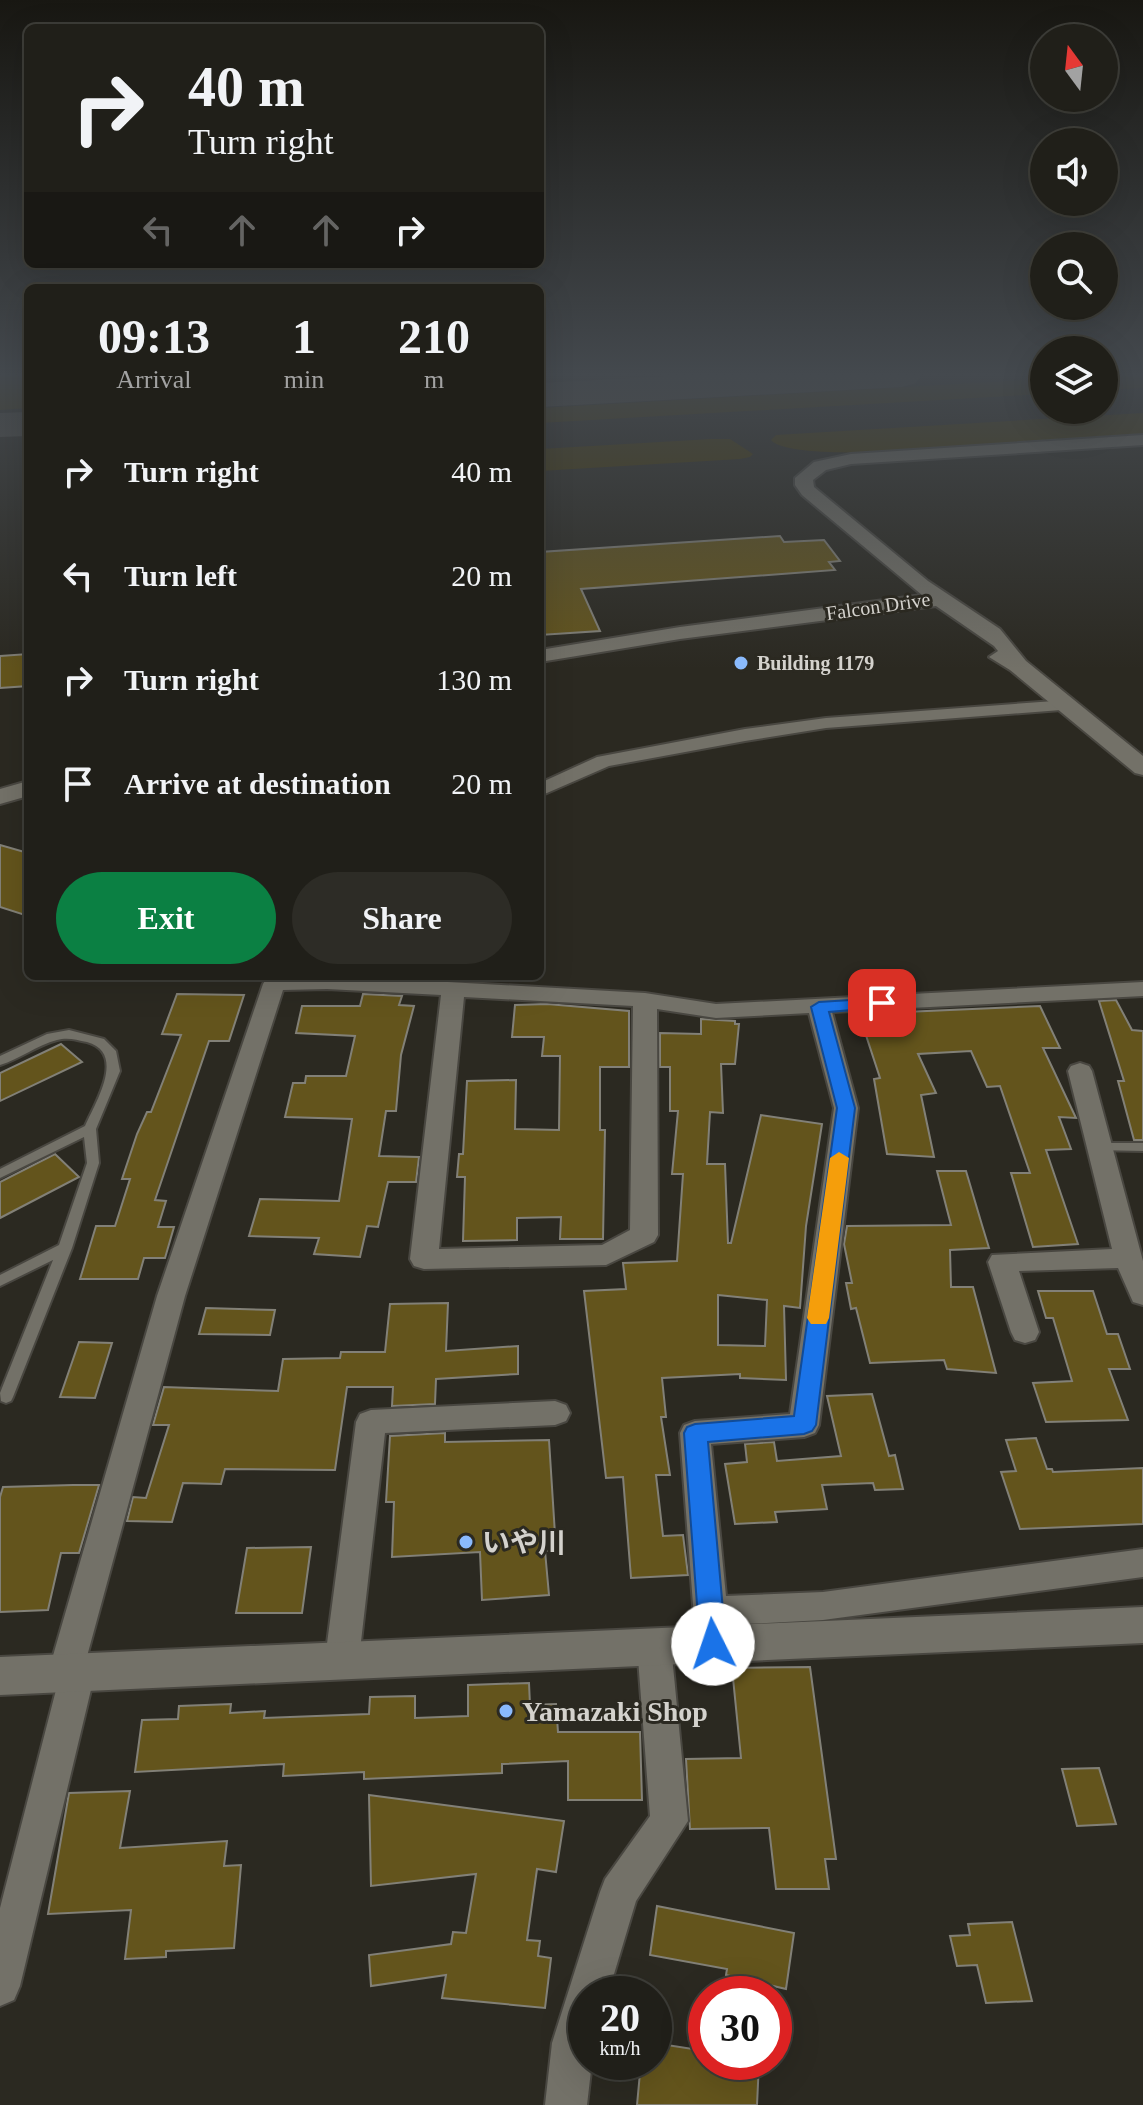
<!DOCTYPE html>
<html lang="en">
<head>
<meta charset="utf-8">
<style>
	body { margin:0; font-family:"Times New Roman","Noto Sans JP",serif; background:#2d2c26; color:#f1f3f6; height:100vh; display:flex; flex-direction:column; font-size:30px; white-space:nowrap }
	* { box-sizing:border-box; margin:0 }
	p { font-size:26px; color:#a2a2a2 }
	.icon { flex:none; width:44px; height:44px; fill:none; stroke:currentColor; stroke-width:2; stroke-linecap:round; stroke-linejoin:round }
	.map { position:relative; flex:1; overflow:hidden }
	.drawer { position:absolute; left:24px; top:284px; width:520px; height:696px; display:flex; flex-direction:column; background:#201f19; border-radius:12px; box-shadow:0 8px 32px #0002,0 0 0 2px #3d3d38 }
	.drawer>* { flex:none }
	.guide { position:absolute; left:24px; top:24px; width:520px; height:244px; border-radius:12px; box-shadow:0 8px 32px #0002,0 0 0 2px #3d3d38; background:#201f19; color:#f1f3f6; overflow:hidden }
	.needle { width:52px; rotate:345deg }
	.buttons { position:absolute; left:1030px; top:24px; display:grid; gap:16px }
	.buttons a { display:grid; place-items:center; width:88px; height:88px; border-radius:50%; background:#201f19; box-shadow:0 8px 32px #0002,0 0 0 2px #3d3d38; font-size:40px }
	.speed { position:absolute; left:568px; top:1976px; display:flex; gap:16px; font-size:40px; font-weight:700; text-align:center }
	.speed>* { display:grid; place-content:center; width:104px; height:104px; border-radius:50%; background:#201f19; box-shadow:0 8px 32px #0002,0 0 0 2px #3d3d38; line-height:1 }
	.speed small { font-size:20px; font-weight:400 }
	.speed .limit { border:12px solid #d22; background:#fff; color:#111 }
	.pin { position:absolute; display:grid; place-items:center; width:68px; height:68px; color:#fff; margin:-34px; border-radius:16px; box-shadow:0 4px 12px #0006 }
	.me { position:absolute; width:88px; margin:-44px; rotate:356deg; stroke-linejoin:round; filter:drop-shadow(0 0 6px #0008) }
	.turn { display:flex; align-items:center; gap:28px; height:168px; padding:0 32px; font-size:36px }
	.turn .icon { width:104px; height:104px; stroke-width:2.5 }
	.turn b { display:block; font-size:56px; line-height:68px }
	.lanes { display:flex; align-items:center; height:76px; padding:0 32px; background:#0003; justify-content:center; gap:40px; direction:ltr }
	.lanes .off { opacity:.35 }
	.eta { display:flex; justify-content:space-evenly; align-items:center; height:136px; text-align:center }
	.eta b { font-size:48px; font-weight:800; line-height:56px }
	.primary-button { display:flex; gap:16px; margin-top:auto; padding:16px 32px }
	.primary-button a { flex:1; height:92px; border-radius:48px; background:#0b8043; color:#fff; font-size:32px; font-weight:800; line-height:92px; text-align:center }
	.primary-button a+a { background:#2d2c26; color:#f1f3f6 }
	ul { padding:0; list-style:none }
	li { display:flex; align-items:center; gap:24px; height:104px; padding:0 32px }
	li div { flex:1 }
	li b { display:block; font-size:30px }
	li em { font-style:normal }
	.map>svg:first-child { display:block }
	.green { fill:#443703 }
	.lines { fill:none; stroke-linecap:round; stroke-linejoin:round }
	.taxiway { fill:#54524b; fill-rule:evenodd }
	.building { fill:#63541c; stroke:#828077; stroke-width:2; fill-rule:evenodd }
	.service-casing { stroke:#494741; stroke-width:4 }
	.minor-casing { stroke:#494741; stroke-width:4 }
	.tertiary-casing { stroke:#494741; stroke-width:4 }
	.service { fill:#737168; fill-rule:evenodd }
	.minor { fill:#737168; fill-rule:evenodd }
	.tertiary { fill:#737168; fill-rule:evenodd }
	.route { fill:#1a73e8; stroke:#114b97; stroke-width:2 }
	.slow { fill:#f59e0b }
	.poi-dot { fill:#8abafc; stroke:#2b2921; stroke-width:3 }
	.labels { text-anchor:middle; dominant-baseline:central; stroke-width:6; stroke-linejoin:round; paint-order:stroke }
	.far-street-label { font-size:20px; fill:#d4d2cd; stroke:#2b2921 }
	.far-poi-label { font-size:20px; font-weight:bold; fill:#d4d2cd; stroke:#2b2921; text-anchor:start }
	.near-poi-label { font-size:28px; font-weight:bold; fill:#d4d2cd; stroke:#2b2921; text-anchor:start }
</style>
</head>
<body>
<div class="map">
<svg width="1143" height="2105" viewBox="0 0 1143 2105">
	<rect width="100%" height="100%" fill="#2b2921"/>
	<!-- green -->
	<path class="green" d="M0,375H28V408L0,410Z
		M1104,375H1143V388L1104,390Z
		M1044,379V394L540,423V408Z
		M1143,413V437C1091,440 794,469 771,440L776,435Z
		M711,439H730L753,454L750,457L740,459L540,471V449Z"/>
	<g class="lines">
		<!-- taxiway -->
		<path class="taxiway" d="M694,375H921L916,383L902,387L540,407V383Z
			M28,412V436L0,437V413Z"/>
	</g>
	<!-- building -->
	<path class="building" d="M780,536L784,542L824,540L840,561L829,562L835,570L581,589L600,631L540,635V552Z
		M28,654V686L0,688V656Z
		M0,845L28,853V916L0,907Z
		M177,994L244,995L229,1041H209L155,1200L166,1201L158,1227H174L165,1258H144L138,1279H80L96,1226H115L130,1179H122L137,1134L147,1112H151L181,1035L162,1034Z
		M363,994L402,996L399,1005L414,1006L401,1055L396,1111H386L379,1156L419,1157L416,1182H388L378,1227L367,1226L360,1257L314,1254L319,1238L249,1236L260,1199L339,1201L352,1119L285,1117L293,1083H305L306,1076H346L355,1036L296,1033L302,1006H360Z
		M1116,1000L1132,1030L1143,1031V1140H1134L1118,1081H1124L1099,1001Z
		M547,1004L629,1011V1067H600V1130H605L603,1239H560L561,1217L517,1218V1240L463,1241L465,1177H457L459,1154H463L467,1081L516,1080L515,1129L559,1130L560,1056H542L544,1037H512L515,1005Z
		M1040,1006L1060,1048H1043L1076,1118L1059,1117L1071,1149L1046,1150L1078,1244L1033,1247L1011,1173H1030L1000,1086L987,1087L971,1051L918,1054L936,1093L921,1095L934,1157L887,1154L874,1079L880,1078L859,1014Z
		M701,1019L735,1021V1024H739L735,1064H721L723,1113L710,1112L707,1164H725L728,1243H731L761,1115L822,1124L806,1226L800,1308L784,1306L786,1380L740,1378V1374L662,1378L666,1417H661L670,1475H656L663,1536L683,1535L688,1575L631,1578L623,1477L606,1478L584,1291L626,1289L623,1263L677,1261L683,1174H672L678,1111H670V1067H660V1033L701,1034ZM718,1295L767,1300L765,1346L718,1345Z
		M61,1044L82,1062L0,1101V1073Z
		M55,1154L79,1177L0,1218V1182Z
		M937,1171H966L982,1225L989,1248L950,1250L951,1287H973L996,1373L947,1369L944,1360L870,1363L856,1308L851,1309L846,1283H852L844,1244L847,1226L951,1225Z
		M1038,1291H1093L1107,1334H1118L1130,1369H1109L1128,1420L1046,1422L1033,1383L1072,1381L1053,1318H1046Z
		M448,1303L446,1351L518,1346V1374L436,1379L435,1404L392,1406L393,1387H347L335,1470L225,1469L221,1484L183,1483L172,1522L127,1521L133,1497L146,1498L169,1425H153L164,1387L278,1391L283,1359L340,1358L341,1352H385L390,1304Z
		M206,1308L275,1310L270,1335L199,1334Z
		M79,1342L112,1343L95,1398L60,1397Z
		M872,1394L889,1456L895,1455L903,1489L875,1490L873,1483L822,1485L827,1509L775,1512L777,1522L735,1524L725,1464L747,1462L745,1444L774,1442L777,1461L841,1456L827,1396Z
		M445,1433V1442L549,1440L556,1550L545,1551L549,1595L482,1600L480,1552L392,1557L394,1502H386L390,1436Z
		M1036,1438L1047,1469H1052L1053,1472L1143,1468V1524L1020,1529L1001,1472L1016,1471L1006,1440Z
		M73,1485H99L79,1553H61L48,1610L0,1612V1497L3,1487Z
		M311,1547L302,1613H236L247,1548Z
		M810,1667L836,1859H825L829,1889H776L769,1828L690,1829L686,1759L741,1758L732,1668Z
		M529,1683L530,1705L556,1704L558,1732H640L642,1800H568V1761L502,1764V1773L364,1779V1772L283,1776L284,1764L135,1772L142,1720L178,1719L179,1706L231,1704L230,1713L265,1711L264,1718L369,1714L370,1697L415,1696V1718L468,1716V1685Z
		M1099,1768L1116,1824L1077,1826L1062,1769Z
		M130,1791L120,1848L227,1841L224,1866L241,1865L234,1948L166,1951V1957L125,1959L131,1910L48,1914L69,1793Z
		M369,1795L564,1821L556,1872L537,1869L527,1940L540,1941L538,1956L551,1958L545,2008L442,1998L446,1975L371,1986L369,1955L451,1944L453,1932L466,1933L476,1874L371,1886Z
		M657,1906L794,1933L786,1989L726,1975L727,1969L650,1955Z
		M1012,1922L1032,2001L986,2003L977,1965L957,1966L950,1936L970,1935L968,1924Z
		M654,2043L706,2051V2062H759L757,2105H637L641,2062H654Z"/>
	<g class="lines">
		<defs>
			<path id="service" d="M69,1030L104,1039L116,1051L120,1071L96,1129L99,1163L72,1248L13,1397L11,1401L6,1403L1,1401L0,1393L53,1260L0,1286V1275L59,1245L87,1163L84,1137L0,1178V1169L85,1126C95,1103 127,1053 87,1042C76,1040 68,1037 57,1040C37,1045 20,1059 0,1065V1056L47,1034Z
				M1099,1143H1143V1151L1094,1150L1093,1147L1094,1144Z"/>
			<path id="minor" d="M1068,700L1074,701L1077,705L1074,709L826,728L745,741L609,766L540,796V783L597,757L745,729L826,718Z
				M342,976L645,993L716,1004L1143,982V996L832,1012L858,1108L819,1425L815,1433L804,1437L711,1444L726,1596L823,1592L1143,1549V1577L823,1620L728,1625L730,1644L725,1655L713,1659L701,1655L696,1644L680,1433L684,1425L695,1421L790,1414L834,1108L809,1013L716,1018L657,1009L658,1235L654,1242L606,1265L424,1269L414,1266L410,1259L441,995L327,989L283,990L185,1296L86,1660L90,1662L95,1673L20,1986L14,2000L0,2006V1908L57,1686L53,1684L48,1673L157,1296L263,984L266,979L274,977ZM464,997L633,1006L630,1230L602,1245L439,1249Z
				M1080,1063L1089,1066L1092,1071L1143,1261V1305L1133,1302L1118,1268L1019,1271L1039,1332L1035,1340L1025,1343L1015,1340L1011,1332L988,1262L992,1255L1112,1249L1068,1071L1071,1066Z
				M555,1401L566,1405L570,1413L566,1421L555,1425L385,1433L359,1659L354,1670L342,1674L330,1670L325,1659L356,1422L360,1414L371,1410Z
				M654,1630L666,1634L671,1645L688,1821L636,1901L608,1994H586V2062H592L587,2105H545L552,2043L600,1892L605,1879L650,1816L637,1645L642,1634Z"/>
			<path id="tertiary" d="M1143,435V445L851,464L826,470L813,480L814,487L928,581L1000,629L1026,661L1143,756V775L1135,773L1010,670L989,657L998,651L994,646L936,606L680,639L540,662V650L680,627L922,595L802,495L795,485V478L814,462L851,454Z
				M28,781V796L0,804V789Z
				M1143,1607V1643L0,1695V1657Z"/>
		</defs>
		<!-- service casing -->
		<use href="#service" class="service-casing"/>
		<!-- minor casing -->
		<use href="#minor" class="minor-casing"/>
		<!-- tertiary casing -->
		<use href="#tertiary" class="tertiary-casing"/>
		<!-- service -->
		<use href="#service" class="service"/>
		<!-- minor -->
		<use href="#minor" class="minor"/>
		<!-- tertiary -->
		<use href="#tertiary" class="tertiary"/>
	</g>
	<!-- sky -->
	<linearGradient id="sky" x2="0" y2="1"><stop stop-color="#181712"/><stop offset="0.56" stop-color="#44494e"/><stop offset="1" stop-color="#44494e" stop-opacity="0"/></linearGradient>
	<rect width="1143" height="669" fill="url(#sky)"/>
	<!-- route -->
	<path class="route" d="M882,998L891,1003L888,1007L829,1012L855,1108L816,1425L812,1431L804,1434L708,1442L726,1644L722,1652L713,1655L704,1652L700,1644L684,1433L687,1427L695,1424L794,1416L837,1108L811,1007L819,1002Z"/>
	<!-- slow -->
	<path class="slow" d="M839,1152L849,1158L829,1318L826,1324H811L807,1318L830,1158Z"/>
	<!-- markers -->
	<g class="poi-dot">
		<circle cx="741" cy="663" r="8"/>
		<circle cx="466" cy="1542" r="8"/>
		<circle cx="506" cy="1711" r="8"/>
	</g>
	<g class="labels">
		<!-- far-street labels -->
		<g class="far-street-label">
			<text transform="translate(878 606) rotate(-8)">Falcon Drive</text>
		</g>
		<!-- far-poi labels -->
		<g class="far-poi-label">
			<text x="757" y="663">Building 1179</text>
		</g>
		<!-- near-poi labels -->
		<g class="near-poi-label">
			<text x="482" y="1542">いや川</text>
			<text x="522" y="1711">Yamazaki Shop</text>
		</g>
	</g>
</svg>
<div class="buttons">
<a><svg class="needle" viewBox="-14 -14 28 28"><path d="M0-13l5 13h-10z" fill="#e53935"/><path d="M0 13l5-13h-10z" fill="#a2a2a2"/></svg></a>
<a><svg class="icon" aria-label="sound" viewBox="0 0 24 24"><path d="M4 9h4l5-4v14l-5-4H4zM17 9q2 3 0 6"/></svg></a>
<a><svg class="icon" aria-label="search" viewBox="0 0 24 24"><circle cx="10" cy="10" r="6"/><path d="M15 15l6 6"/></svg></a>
<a><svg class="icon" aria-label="layers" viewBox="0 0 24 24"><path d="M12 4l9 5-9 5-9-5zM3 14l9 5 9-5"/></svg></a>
</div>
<div class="speed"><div>20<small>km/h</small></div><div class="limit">30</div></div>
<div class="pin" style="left:882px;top:1003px;background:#d93025"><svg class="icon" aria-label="arrive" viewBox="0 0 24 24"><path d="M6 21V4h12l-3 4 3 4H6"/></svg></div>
<svg class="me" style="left:713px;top:1644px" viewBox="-20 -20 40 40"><circle r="19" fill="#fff"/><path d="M0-13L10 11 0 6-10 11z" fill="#1a73e8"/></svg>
<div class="guide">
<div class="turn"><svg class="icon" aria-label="right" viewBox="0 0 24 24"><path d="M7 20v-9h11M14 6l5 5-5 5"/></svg><div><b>40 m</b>Turn right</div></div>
<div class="lanes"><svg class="icon off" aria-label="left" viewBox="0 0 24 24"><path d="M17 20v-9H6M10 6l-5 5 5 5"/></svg><svg class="icon off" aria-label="ahead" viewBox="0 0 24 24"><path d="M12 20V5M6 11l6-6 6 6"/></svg><svg class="icon off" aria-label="ahead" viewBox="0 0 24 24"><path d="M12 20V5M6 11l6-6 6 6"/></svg><svg class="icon" aria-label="right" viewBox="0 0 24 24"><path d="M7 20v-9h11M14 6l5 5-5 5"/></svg></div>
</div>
<section class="drawer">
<div class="eta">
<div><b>09:13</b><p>Arrival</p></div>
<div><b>1</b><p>min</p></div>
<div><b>210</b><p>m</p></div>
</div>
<ul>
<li><svg class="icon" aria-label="right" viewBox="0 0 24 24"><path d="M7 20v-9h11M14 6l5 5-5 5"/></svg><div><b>Turn right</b></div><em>40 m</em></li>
<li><svg class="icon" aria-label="left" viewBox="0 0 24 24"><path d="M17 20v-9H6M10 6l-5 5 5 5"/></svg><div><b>Turn left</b></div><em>20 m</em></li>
<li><svg class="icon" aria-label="right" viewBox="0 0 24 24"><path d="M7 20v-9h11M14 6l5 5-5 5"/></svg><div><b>Turn right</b></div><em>130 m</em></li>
<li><svg class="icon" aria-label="arrive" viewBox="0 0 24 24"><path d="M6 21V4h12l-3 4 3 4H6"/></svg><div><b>Arrive at destination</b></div><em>20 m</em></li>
</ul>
<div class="primary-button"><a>Exit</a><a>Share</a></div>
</section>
</div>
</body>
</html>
